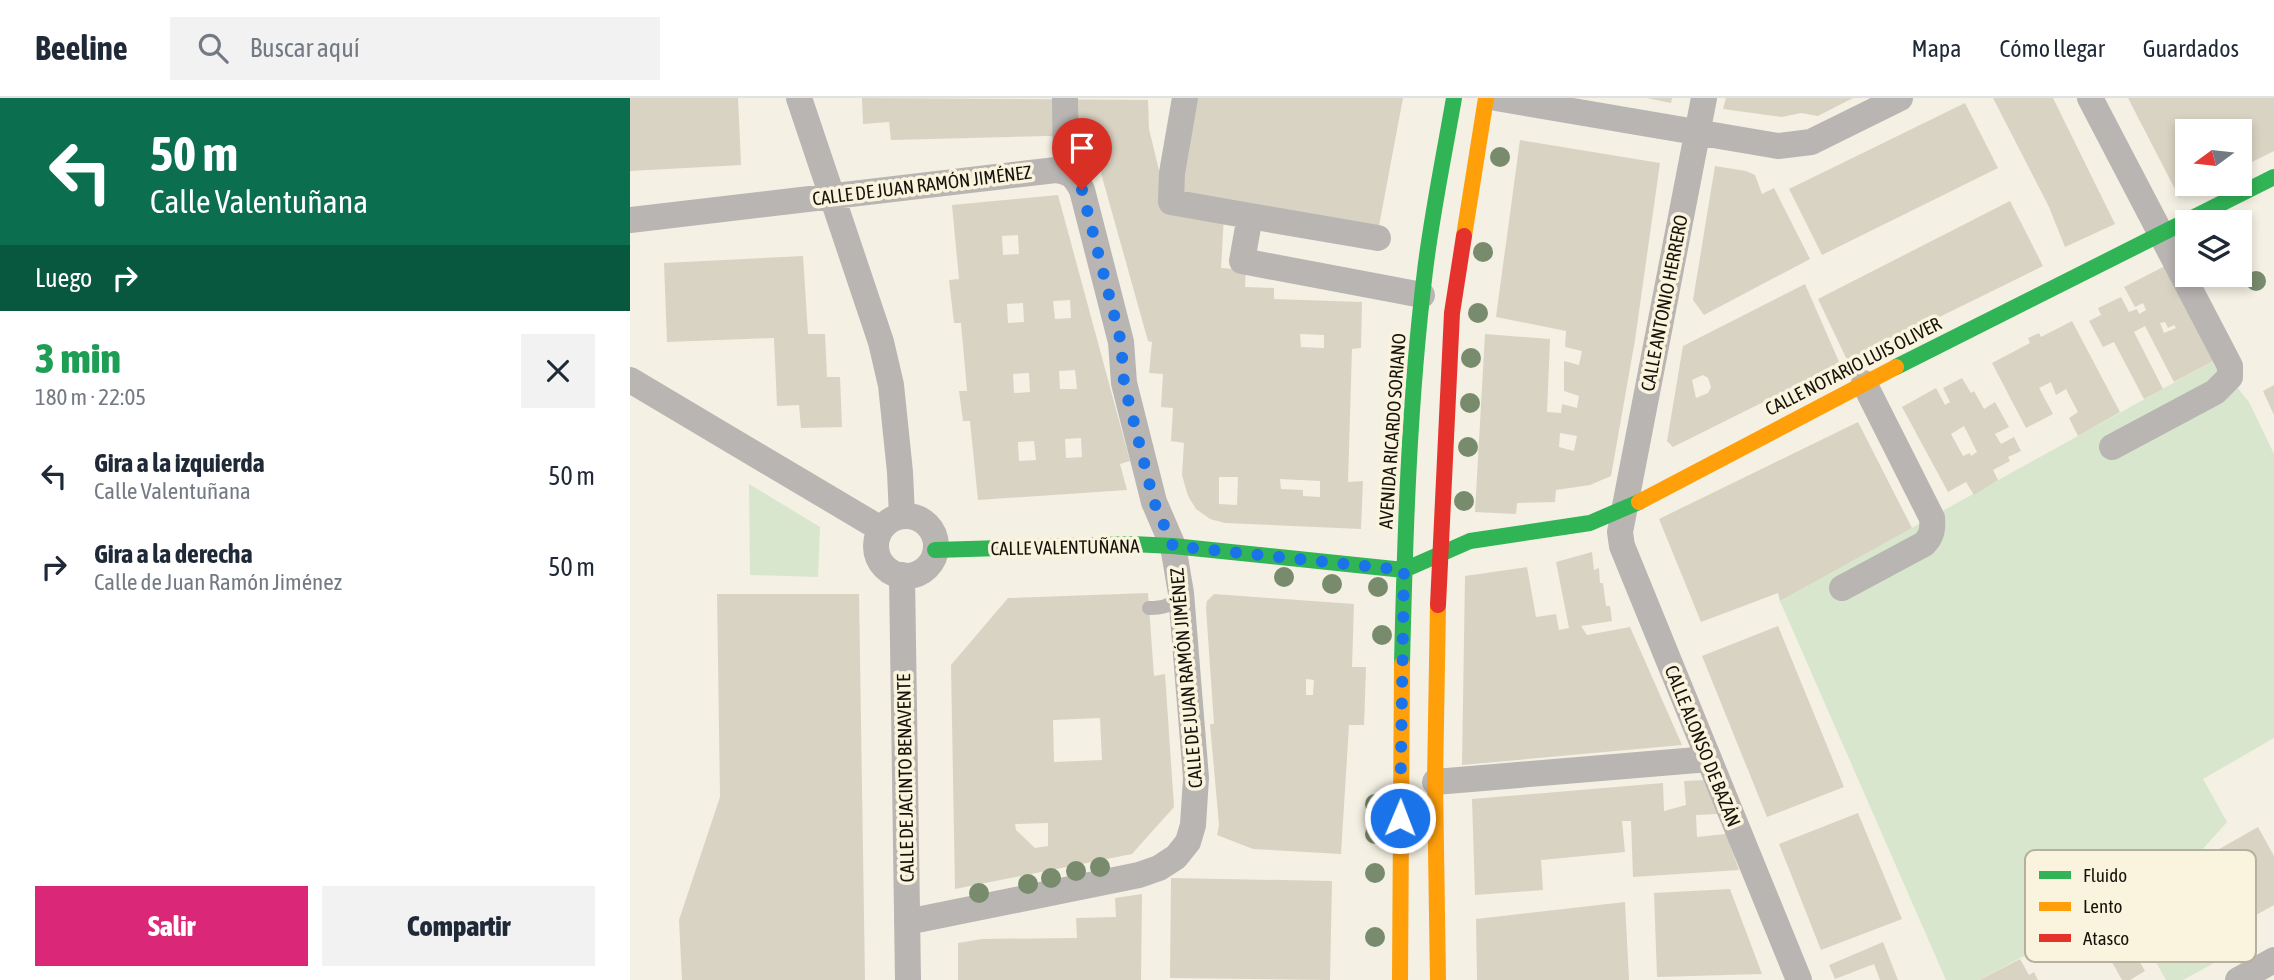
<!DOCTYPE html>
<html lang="es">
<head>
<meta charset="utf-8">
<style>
	body { margin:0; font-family:"Asap Condensed",sans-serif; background:#f2f2f3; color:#1f2937; height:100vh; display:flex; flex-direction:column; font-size:26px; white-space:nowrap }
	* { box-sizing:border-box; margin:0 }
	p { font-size:23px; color:#747a83 }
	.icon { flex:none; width:38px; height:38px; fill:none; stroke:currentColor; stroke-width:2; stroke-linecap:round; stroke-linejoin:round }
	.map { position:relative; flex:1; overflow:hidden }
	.drawer { display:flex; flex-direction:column; background:#fff; width:630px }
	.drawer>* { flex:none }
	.hud { background:#0b6e4f; color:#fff; overflow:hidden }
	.needle { width:46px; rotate:255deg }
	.controls { position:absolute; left:1545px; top:21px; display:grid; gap:14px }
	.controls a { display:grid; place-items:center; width:77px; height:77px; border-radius:0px; background:#fff; box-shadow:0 4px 10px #0003; font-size:35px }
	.pin { position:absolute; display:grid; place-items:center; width:60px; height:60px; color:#fff; margin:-72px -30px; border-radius:50% 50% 50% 0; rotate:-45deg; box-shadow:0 0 7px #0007 }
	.pin .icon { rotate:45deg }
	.me { position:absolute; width:77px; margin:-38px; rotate:1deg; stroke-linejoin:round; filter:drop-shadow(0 0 5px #0008) }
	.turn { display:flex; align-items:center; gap:24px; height:147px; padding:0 35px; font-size:32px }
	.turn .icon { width:91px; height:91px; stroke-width:2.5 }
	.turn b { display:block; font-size:49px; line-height:60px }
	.then { display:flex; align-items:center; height:66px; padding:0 35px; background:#0003; gap:14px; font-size:26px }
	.round { display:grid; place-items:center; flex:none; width:74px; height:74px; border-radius:0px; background:#f2f2f3 }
	.headline { display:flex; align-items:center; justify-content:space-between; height:119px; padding:0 35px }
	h1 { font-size:42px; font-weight:800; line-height:52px; color:#1e9e55 }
	.primary-button { display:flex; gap:14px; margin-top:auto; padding:14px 35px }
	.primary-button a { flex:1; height:80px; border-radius:0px; background:#db2777; color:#fff; font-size:28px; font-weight:800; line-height:80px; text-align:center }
	.primary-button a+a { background:#f2f2f3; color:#1f2937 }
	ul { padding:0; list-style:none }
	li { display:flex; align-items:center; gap:21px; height:91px; padding:0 35px }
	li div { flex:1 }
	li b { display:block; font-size:26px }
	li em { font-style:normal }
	header { display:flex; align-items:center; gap:42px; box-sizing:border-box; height:98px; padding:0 35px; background:#fff; border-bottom:2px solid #e0e1e3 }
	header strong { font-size:33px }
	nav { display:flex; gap:38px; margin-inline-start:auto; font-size:24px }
	.search { width:490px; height:63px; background:#f2f2f3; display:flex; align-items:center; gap:18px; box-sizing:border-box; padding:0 24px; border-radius:0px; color:#747a83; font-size:26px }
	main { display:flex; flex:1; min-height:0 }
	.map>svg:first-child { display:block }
	.green { fill:#d8e6cd }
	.building { fill:#d9d3c3; fill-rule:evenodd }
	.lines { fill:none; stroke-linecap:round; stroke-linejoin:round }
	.lane { stroke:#b8b5b3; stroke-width:14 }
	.street { stroke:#b8b5b3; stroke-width:26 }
	.fast { stroke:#30b455; stroke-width:16 }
	.slow { stroke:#ff9f0a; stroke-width:16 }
	.jam { stroke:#e5322d; stroke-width:16 }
	.tree { fill:#788b6c }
	.route { stroke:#1a73e8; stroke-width:12; stroke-dasharray:0 21.6 }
	.labels { text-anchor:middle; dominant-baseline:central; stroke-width:7; stroke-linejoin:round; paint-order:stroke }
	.street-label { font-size:19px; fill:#16130c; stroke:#faf3dd }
	.key { fill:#faf3dd; stroke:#b6b09e; stroke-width:2 }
	.key-label { font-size:19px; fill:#16130c }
</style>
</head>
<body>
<header>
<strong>Beeline</strong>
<div class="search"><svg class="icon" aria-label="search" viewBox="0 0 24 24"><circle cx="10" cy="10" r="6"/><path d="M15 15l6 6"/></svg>Buscar aquí</div>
<nav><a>Mapa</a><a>Cómo llegar</a><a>Guardados</a></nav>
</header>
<main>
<section class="drawer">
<div class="hud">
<div class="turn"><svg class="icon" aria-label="left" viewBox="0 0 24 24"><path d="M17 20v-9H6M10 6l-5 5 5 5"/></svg><div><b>50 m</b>Calle Valentuñana</div></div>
<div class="then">Luego<svg class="icon" aria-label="right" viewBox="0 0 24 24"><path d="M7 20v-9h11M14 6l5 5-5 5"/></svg></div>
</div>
<div class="headline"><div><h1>3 min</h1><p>180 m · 22:05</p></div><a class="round"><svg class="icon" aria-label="close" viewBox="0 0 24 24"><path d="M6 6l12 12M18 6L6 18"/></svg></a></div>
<ul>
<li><svg class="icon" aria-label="left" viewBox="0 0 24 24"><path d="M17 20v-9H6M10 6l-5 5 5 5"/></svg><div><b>Gira a la izquierda</b><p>Calle Valentuñana</p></div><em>50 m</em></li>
<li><svg class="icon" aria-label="right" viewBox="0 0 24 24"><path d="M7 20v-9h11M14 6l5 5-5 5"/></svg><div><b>Gira a la derecha</b><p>Calle de Juan Ramón Jiménez</p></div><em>50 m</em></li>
</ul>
<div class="primary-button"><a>Salir</a><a>Compartir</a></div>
</section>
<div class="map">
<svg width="1644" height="882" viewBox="0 0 1644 882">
	<rect width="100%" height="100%" fill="#f4f0e3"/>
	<!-- green -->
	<path class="green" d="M1585,262L1619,304L1644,356V640L1573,681L1597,724L1556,770L1604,854L1553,882H1536L1492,804L1350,882H1316L1150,503Z
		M119,386L190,429L188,479L120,477Z"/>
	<!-- building -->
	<path class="building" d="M0,0H108L111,67L0,73Z
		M232,0L518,2L519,31L538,109L594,118L591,170L616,172L615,189L644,190V201L732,204L731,250L722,251L718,384L733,383L731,431L595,425L580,421L566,411L558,398L552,377L554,345L541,343L543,310L531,309L533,276L519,275L522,244L518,243L462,43L418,38L261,42L259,24L233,26ZM670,236L694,237V250L671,249ZM589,379H608L607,407L589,406ZM650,381L690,383V399L673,398V392L651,391Z
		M564,0H773L749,128L547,100Z
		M1017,0H1042L1041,5Z
		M1096,0H1223L1188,18L1171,15L1152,19L1093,11Z
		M1363,0H1423L1485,126L1435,149L1419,109Z
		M1498,0H1644V53L1610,70V33H1558V86H1577L1549,99Z
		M1335,5L1368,70L1192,157L1159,91Z
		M890,42L1030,65L1005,242L981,378L960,387L926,392L925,404L887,405L886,416L845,414L855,236L920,241L917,314L931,315L932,306L947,310L949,298L934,293V263L949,267L952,253L935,249L936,233L866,219ZM930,335L947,338L944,353L929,349Z
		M1085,68L1116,73L1125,77L1132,96L1144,90L1180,161L1074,217L1063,202Z
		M428,97L500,363L490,366L497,392L348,402L340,323H333L329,293H337L331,225H324L319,182L329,181L322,107ZM388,137L389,156L373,157L372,138ZM440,202L441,220L425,221L423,203ZM393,205L394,224L378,225L377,206ZM445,272L447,291H430L429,273ZM399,275L400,294L384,295L383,276ZM451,340L452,359L436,360L435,341ZM404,343L406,362L389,363L388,344Z
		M1380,103L1413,168L1218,264L1188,201Z
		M173,158L178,236H195L197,279H210L212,329L171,330L169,307L147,308L144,240L37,244L34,165Z
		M1539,166L1585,262L1544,284L1515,228L1504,234L1533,291L1514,301L1484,244L1473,249L1459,223L1471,217L1468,210L1491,199L1499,214L1507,211L1509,216L1516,212L1513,205L1505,209L1494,189ZM1535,224L1538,230L1544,227L1546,230L1534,235L1530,225Z
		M1175,186L1210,266L1043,349L1037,343L1053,248ZM1073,277L1078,280L1081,289L1078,295L1066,300L1062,282Z
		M1442,223L1490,314L1448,338L1439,320L1448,314L1436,291L1426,297L1421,284L1409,290L1423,316L1396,330L1362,265L1400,245L1398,240L1409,235L1411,239Z
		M1332,280L1341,295L1344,293L1354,311L1365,304L1379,329L1365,336L1371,346L1384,339L1391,353L1378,359L1380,363L1363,372L1368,382L1344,397L1336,384L1318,394L1272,309L1306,290L1315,307L1320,304L1313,290ZM1334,328L1347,354L1341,358L1340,355L1333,358L1321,336Z
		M1644,287V317L1633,293Z
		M1228,324L1282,430L1150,503L1148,495L1071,524L1029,421Z
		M962,454L964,472L969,470L970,485H973L976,508H980L982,523L951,528L957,537L1000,529L1052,647L832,667L835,478L897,469L906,519L926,516L929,532L939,530L926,464Z
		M518,495L524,578L535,576L544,709L502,756L325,791L321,567L378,500ZM470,620L472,662L424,664L423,622ZM418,725V748L405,750L386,732L385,726Z
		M87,496H229L235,882H52L49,822L90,699Z
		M584,496L724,506L722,569H736L734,627H719L711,756L623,751L587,737L589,727L580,626H584L576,510L577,503ZM676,581L684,582L683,597H676Z
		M1148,528L1214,689L1137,719L1072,558Z
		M1077,682L1088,716L1066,717L1067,739L1096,736L1109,772L1003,779L1001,723H992L995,754L911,762L913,792L845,797L842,701L1033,685L1034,713L1056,707L1054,683Z
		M1228,715L1272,821L1191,852L1149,746Z
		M1628,729L1644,758V807L1594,835L1556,770Z
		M541,780L702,783L700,882L540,880Z
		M1100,791L1132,876L1027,879L1024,795Z
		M512,796L511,882H328V845L352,841L447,840L446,820L486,819L485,800Z
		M995,804L999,882H847L846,821Z
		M1485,820L1515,873L1500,882H1492L1465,834Z
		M1253,844L1268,882H1250L1244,866L1205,881L1199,867Z
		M1390,861L1399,877L1404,874L1408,882H1350Z"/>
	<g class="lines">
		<!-- lane -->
		<path class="lane" d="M519,510C533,510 542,508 550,496"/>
		<!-- street -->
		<path class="street" d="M169,0L251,244L261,287L270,374L272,418
			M435,0L436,73
			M555,0L542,75L541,104L620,118L612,163L792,197
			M866,0L1148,48L1181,44L1270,0
			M1074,0L990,434L992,448L1169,882
			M1460,0L1600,268V279L1585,294L1482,349
			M620,118L748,140
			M0,122L426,72C441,74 445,79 452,92L491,244L494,285L524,404L543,448L551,495L566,680L563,727L558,744L546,759L529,770L509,777L277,824
			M0,282L251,431
			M246 448a30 30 0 1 1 60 0a30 30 0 1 1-60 0Z
			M272,477L278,882
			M1212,490L1294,446C1302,438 1303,431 1302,420L1234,285
			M805,684L1079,661
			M1608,882L1644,862"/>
		<!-- fast -->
		<path class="fast" d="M1266,269L1644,79
			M305,452L502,446L543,448L774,472L840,443L960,425L1009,404
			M772,566C775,436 779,303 795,173C802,115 814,58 824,0"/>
		<!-- slow -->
		<path class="slow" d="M834,138L856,0
			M1009,404L1266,269
			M770,882L772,566
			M808,882L805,684L808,507"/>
		<!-- jam -->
		<path class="jam" d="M808,507L822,215L834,138"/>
	</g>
	<!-- trees -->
	<g class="tree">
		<circle cx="870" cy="59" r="10"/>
		<circle cx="853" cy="154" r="10"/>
		<circle cx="1626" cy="183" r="10"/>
		<circle cx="848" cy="215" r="10"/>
		<circle cx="841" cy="260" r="10"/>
		<circle cx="840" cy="305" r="10"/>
		<circle cx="838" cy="349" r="10"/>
		<circle cx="834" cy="403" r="10"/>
		<circle cx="654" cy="479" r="10"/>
		<circle cx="702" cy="486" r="10"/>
		<circle cx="748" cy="489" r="10"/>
		<circle cx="752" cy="537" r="10"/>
		<circle cx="745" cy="706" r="10"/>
		<circle cx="745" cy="736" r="10"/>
		<circle cx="470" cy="769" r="10"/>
		<circle cx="446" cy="773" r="10"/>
		<circle cx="745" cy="775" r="10"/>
		<circle cx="421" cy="780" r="10"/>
		<circle cx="398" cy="786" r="10"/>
		<circle cx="349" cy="795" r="10"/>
		<circle cx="745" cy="839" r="10"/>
	</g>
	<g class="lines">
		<!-- route -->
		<path class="route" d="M452,92L491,244L494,285L524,404L543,448L774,472L770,720"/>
	</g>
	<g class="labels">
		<!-- street labels -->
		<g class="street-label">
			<text transform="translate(292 87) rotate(-7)">CALLE DE JUAN RAMÓN JIMÉNEZ</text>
			<text transform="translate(1034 205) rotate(-79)">CALLE ANTONIO HERRERO</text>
			<text transform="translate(1223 268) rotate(-27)">CALLE NOTARIO LUIS OLIVER</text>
			<text transform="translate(762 333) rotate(-86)">AVENIDA RICARDO SORIANO</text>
			<text transform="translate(435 449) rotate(-1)">CALLE VALENTUÑANA</text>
			<text transform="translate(556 580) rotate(-95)">CALLE DE JUAN RAMÓN JIMÉNEZ</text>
			<text transform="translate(1073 648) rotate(68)">CALLE ALONSO DE BAZÁN</text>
			<text transform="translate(275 680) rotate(-91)">CALLE DE JACINTO BENAVENTE</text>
		</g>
	</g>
	<!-- legend -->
	<rect x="1395" y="752" width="231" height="112" rx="10" class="key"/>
	<rect x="1409" y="773" width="32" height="8" fill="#30b455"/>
	<rect x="1409" y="804" width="32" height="9" fill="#ff9f0a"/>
	<rect x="1409" y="836" width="32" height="8" fill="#e5322d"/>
	<g class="key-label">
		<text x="1453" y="784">Fluido</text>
		<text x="1453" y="815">Lento</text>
		<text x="1453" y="847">Atasco</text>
	</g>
</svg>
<div class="controls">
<a><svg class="needle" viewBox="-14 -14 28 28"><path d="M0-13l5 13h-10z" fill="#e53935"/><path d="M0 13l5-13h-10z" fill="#747a83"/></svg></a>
<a><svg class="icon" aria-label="layers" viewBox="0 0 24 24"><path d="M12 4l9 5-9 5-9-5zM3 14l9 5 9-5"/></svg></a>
</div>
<div class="pin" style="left:452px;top:92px;background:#d93025"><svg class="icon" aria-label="arrive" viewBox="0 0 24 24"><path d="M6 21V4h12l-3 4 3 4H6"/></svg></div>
<svg class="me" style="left:770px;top:720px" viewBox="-20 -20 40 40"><circle r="17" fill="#1a73e8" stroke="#fff" stroke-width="3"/><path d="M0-11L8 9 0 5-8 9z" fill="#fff"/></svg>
</div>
</main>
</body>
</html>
